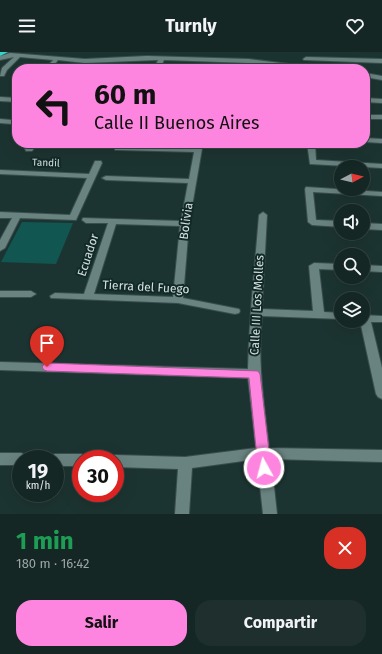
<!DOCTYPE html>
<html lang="es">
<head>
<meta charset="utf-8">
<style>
	body { margin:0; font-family:"Fira Sans",sans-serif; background:#1e2f2d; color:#f1f3f6; height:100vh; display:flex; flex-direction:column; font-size:15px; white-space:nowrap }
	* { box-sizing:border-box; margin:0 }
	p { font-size:13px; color:#9da5a7 }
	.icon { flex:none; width:22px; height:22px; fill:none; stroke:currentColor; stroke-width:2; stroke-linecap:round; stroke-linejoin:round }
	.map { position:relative; height:462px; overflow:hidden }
	.details { display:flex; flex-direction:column; background:#152725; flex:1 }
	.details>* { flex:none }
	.top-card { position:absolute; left:12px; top:12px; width:358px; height:84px; border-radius:16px; box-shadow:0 4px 16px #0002,0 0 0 1px #344442; background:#fe85df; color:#111; overflow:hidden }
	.needle { width:26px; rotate:83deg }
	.buttons { position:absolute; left:334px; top:108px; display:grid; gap:8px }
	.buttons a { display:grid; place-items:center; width:36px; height:36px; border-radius:50%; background:#152725; box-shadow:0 4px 16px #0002,0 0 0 1px #344442; font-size:20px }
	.speed { position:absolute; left:12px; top:398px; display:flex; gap:8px; font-size:20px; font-weight:700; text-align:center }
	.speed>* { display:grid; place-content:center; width:52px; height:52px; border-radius:50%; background:#152725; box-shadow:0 4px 16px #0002,0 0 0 1px #344442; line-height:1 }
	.speed small { font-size:10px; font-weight:400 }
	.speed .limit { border:6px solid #d22; background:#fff; color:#111 }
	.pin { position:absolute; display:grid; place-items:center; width:34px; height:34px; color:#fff; margin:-41px -17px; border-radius:50% 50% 50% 0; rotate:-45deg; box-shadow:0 0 4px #0007 }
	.pin .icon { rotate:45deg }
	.me { position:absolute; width:44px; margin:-22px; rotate:353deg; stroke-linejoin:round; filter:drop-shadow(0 0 3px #0008) }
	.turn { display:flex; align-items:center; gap:14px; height:84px; padding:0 16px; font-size:18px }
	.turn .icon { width:52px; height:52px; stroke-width:2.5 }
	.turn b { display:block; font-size:28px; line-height:34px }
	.round { display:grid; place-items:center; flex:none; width:42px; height:42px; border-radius:16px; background:#1e2f2d }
	.overview { display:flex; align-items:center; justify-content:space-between; height:68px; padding:0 16px }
	h1 { font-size:24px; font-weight:700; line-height:30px; color:#1e9e55 }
	.primary-button { display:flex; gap:8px; margin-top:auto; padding:8px 16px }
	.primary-button a { flex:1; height:46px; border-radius:16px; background:#fe85df; color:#111; font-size:16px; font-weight:700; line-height:46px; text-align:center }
	.primary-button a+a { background:#1e2f2d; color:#f1f3f6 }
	header { display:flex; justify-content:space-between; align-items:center; height:52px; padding:0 16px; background:#152725; font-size:18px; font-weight:700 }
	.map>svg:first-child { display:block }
	.built { fill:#1e3f3c }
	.green { fill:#125651 }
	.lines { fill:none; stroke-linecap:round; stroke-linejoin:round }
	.street-casing { stroke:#3a4e4d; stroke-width:2 }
	.secondary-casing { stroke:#3a4e4d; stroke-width:2 }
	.highway-casing { stroke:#3a4e4d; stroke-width:2 }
	.street { fill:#698380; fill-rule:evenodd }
	.secondary { fill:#698380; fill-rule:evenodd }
	.highway { fill:#32d6cb; fill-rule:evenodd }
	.route { fill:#fe85df; stroke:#a55691 }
	.labels { text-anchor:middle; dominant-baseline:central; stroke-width:4; stroke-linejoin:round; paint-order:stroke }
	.far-street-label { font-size:10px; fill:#d4e1e0; stroke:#122a27 }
	.street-label { font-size:12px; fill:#d4e1e0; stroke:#122a27 }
</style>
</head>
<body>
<header><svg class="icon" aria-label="menu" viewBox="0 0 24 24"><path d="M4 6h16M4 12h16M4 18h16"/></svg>Turnly<svg class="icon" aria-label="heart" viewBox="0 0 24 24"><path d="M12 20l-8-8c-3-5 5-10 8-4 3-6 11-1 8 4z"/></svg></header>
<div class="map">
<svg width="382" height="462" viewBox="0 0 382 462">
	<rect width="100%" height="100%" fill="#1c3431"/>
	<!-- built -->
	<path class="built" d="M216,9L271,12L299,16L298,17H213Z"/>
	<!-- green -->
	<path class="green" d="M22,170L73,171L56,212L1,210Z"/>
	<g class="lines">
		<defs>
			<path id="street" d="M10,1L85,7L147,4L249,7L313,15L316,17H300L249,11L164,8L160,17H154L158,8L85,11L58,8L51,17H45L53,8L20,5L7,18L4,24H0L2,16L14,5L0,8V4Z
				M306,5L382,7V11L304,8L303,7Z
				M365,21L382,24V28L365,25Z
				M365,46L382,47V51L365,50Z
				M0,67L12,68L15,70L12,72L0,71Z
				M365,86L382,87V91L365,90Z
				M30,91H38L32,99H26L25,97Z
				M195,91H203L189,172L183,246L239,257L240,259L239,261L235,262L178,251L51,246L50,244L55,241L84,242L108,171H86L82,168L83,166L181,169L188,131L106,128L102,126L106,124L189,127L194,100L118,98H115V94L195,96ZM116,172L180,174L173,245L94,242Z
				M307,91H315L316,108L382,112V116L310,112Z
				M95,109H101L102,111L76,168L20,166L5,196L0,199V188L12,166H0V160L70,163L87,126L0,122V118L89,122Z
				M306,135L382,140V144L313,140L316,168L341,169V175L312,173L308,170L305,137Z
				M263,160L267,163L262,257L313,259L309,214L314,211L341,212V218L319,217L324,260L341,261V267L262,264C257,308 264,351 269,396L382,398V410L271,407L277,462H263L257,407L192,416L189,462H175L178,417L115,415V407H109L110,405L115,403L185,405L256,396L248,326L0,318V310L248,317C249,266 255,214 259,163Z
				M363,171L382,172V178L363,177Z
				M363,213L382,214V220L363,219Z
				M0,239H31L36,242L31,245H0Z
				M363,263L382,264V270H371L382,316V347L378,345L376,342L360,269H363Z
				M0,401H21L26,403L28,407H21V413H0Z
				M55,402H81L86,404L87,407H81V414H55V407H49L50,404Z"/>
			<path id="secondary" d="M0,45L17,46V50L0,49Z
				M365,63H382V67H365Z"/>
			<path id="highway" d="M0,0H8L0,4Z"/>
		</defs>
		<!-- street casing -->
		<use href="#street" class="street-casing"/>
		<!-- secondary casing -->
		<use href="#secondary" class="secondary-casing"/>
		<!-- highway casing -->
		<use href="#highway" class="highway-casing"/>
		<!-- street -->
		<use href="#street" class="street"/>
		<!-- secondary -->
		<use href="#secondary" class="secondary"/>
		<!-- highway -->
		<use href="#highway" class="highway"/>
	</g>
	<!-- route -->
	<path class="route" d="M47,311L258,319L260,322L271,416L269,420L264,421L260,420L258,416L249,326L47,319L44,318L42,315L44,312Z"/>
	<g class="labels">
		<!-- far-street labels -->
		<g class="far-street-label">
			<text transform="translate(46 111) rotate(2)">Tandil</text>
		</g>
		<!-- street labels -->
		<g class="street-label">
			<text transform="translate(186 169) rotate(-82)">Bolivia</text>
			<text transform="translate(88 203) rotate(-72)">Ecuador</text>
			<text transform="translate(146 235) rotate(3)">Tierra del Fuego</text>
			<text transform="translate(257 253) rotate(-87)">Calle III Los Molles</text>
		</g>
	</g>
</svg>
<div class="buttons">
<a><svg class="needle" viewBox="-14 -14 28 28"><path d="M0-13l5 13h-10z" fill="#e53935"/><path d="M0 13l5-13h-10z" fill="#9da5a7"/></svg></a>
<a><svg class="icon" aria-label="sound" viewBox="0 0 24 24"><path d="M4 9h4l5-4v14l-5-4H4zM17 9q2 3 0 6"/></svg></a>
<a><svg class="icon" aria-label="search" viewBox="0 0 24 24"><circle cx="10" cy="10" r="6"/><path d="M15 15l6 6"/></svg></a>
<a><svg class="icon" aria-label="layers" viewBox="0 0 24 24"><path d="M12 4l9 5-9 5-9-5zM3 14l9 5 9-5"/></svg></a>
</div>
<div class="speed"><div>19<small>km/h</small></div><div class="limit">30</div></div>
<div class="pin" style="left:47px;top:315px;background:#d93025"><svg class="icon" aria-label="arrive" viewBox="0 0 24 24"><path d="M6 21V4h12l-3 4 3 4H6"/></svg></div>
<svg class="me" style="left:264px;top:416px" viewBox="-20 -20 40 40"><circle r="17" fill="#fe85df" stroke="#fff" stroke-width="3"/><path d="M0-11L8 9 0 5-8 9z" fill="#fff"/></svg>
<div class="top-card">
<div class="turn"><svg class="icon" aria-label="left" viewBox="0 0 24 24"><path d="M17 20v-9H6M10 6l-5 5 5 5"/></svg><div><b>60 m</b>Calle II Buenos Aires</div></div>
</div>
</div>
<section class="details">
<div class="overview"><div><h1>1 min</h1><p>180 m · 16:42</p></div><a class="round" style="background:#d93025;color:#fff"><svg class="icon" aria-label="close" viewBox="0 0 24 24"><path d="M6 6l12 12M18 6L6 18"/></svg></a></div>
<div class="primary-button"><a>Salir</a><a>Compartir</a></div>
</section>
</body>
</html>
